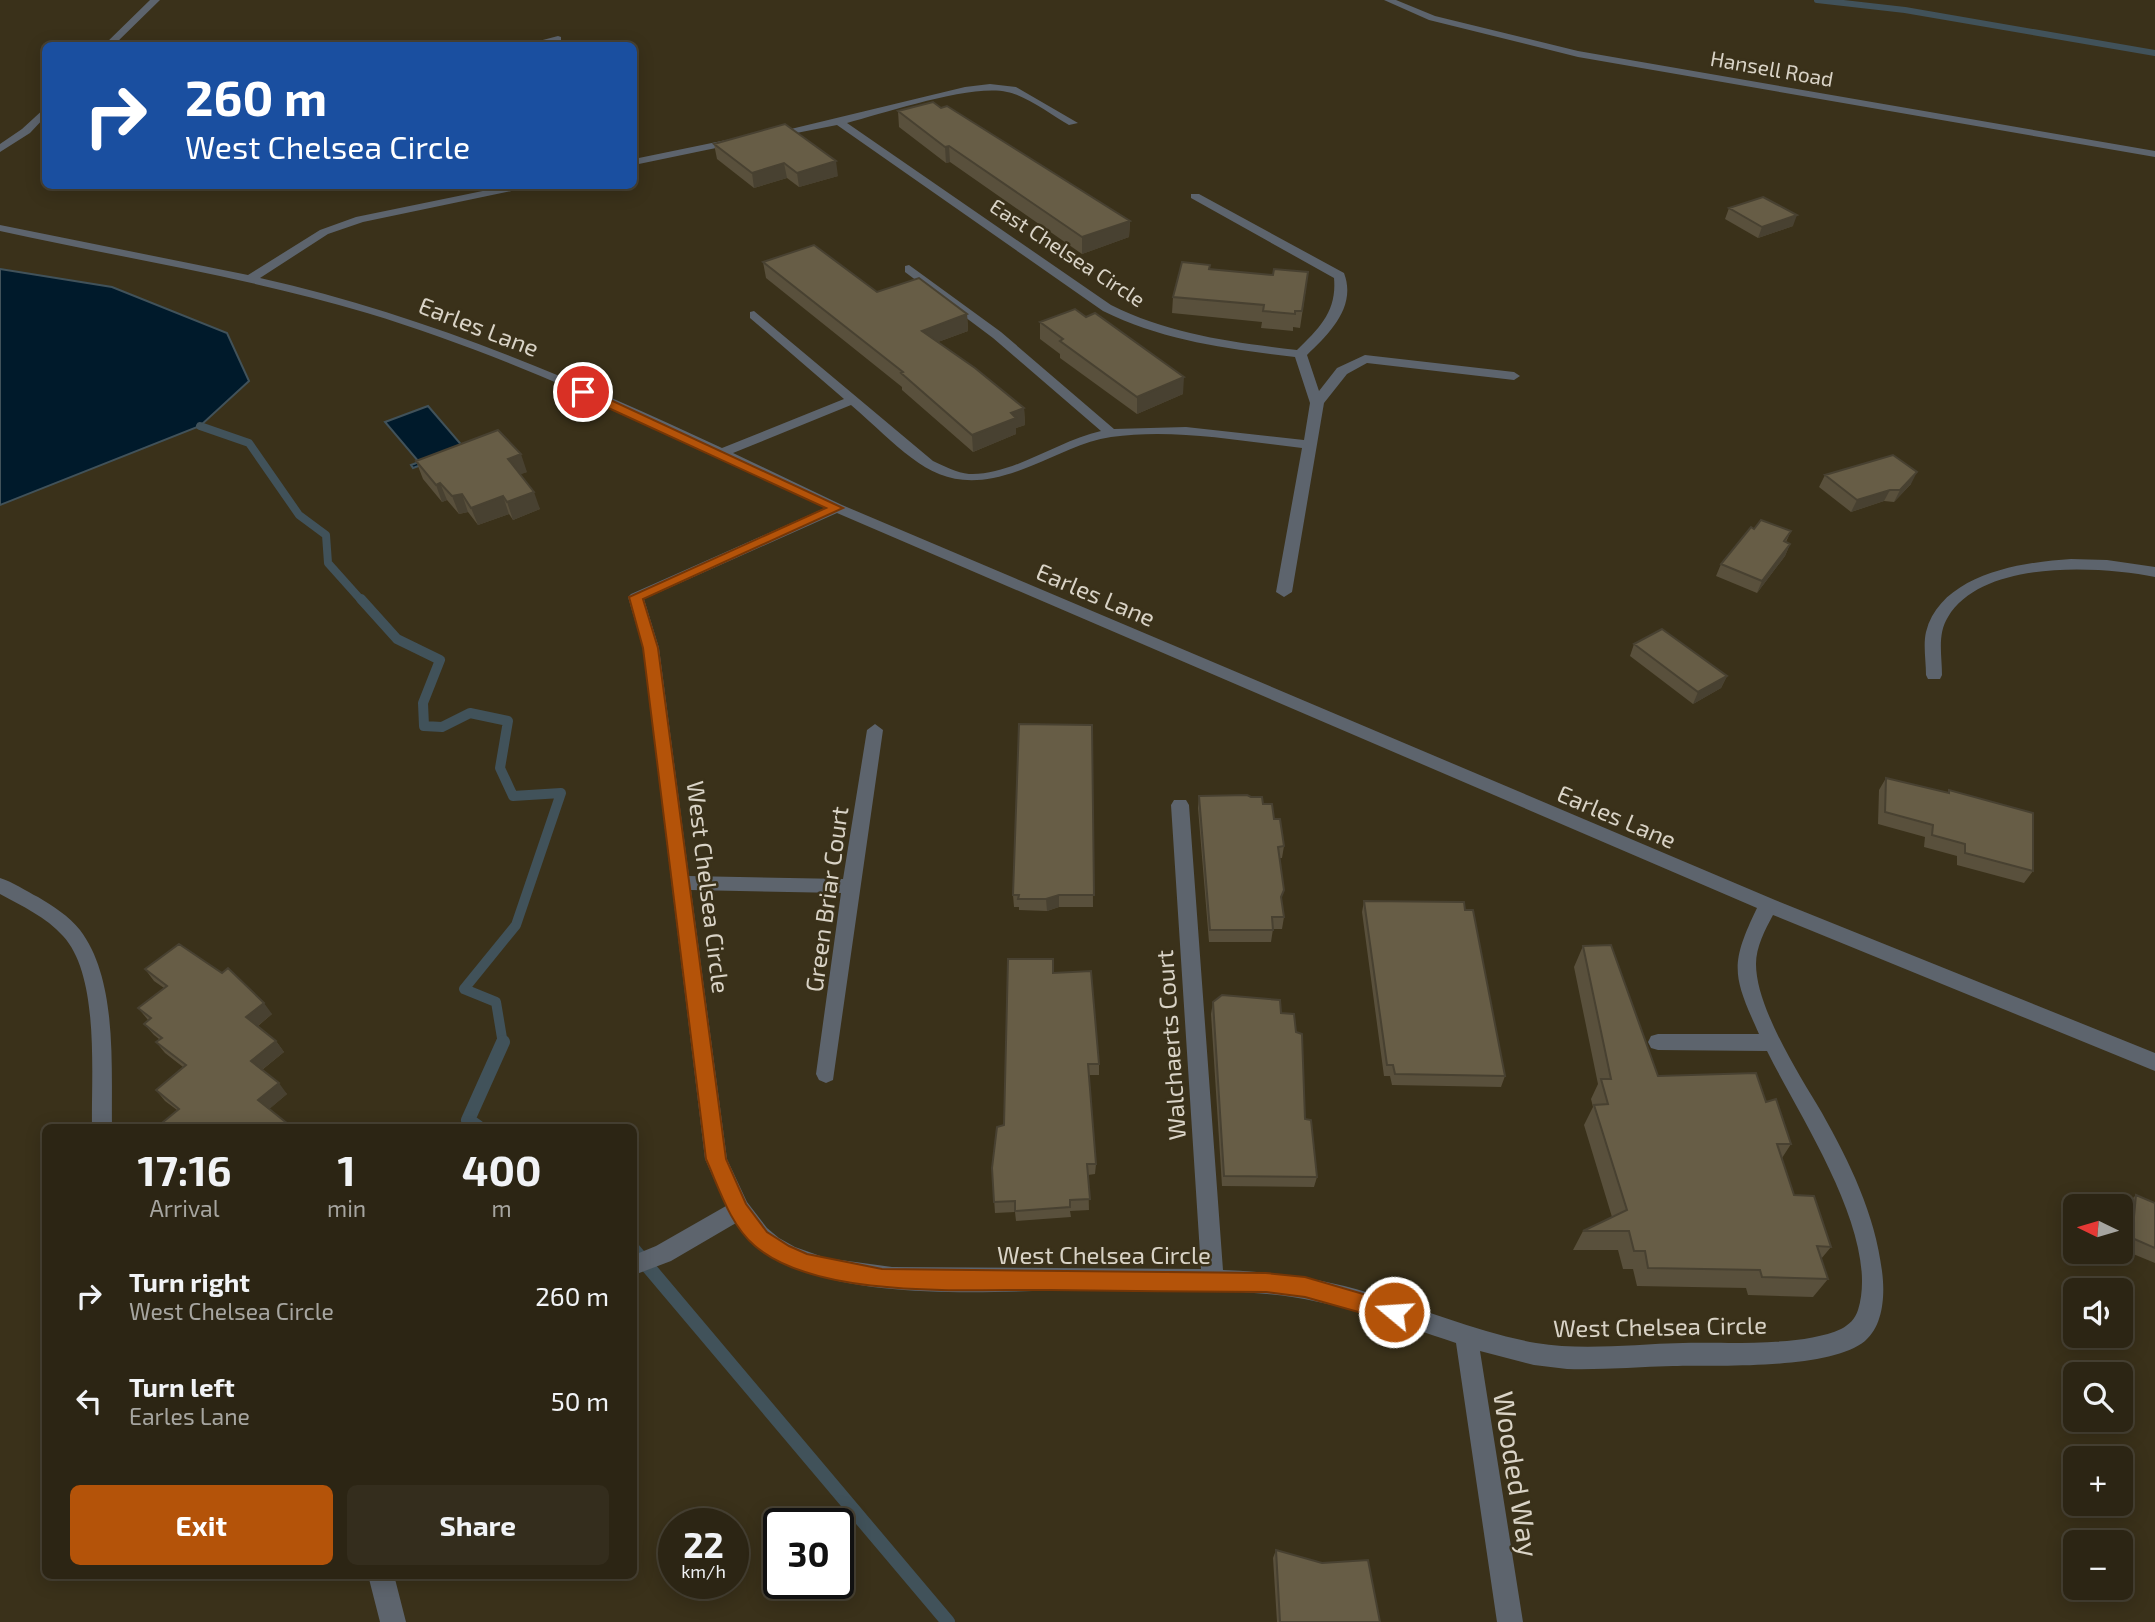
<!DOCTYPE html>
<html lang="en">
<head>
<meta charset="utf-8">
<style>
	body { margin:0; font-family:"Exo 2",sans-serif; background:#342d1d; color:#f1f3f6; height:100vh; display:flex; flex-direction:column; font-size:26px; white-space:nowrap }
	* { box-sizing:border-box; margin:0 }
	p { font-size:23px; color:#a6a5a0 }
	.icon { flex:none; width:38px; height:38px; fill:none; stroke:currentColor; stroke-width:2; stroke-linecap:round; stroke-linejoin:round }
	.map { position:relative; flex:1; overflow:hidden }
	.details { position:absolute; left:42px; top:1124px; width:595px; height:455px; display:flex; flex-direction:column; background:#2c2514; border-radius:10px; box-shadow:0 4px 18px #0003,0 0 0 2px #484234 }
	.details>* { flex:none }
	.hud { position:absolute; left:42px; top:42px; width:595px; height:147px; border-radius:10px; box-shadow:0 4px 18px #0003,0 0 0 2px #484234; background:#1a4fa0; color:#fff; overflow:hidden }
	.needle { width:46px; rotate:275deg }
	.fabs { position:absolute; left:2063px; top:1194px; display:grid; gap:14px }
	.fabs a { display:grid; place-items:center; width:70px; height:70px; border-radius:10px; background:#2c2514; box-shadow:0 4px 18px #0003,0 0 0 2px #484234; font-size:35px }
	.speed { position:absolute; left:658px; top:1508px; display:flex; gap:14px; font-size:35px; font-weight:700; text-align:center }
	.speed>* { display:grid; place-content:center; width:91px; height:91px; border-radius:50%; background:#2c2514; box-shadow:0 4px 18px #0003,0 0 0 2px #484234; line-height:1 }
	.speed small { font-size:18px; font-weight:400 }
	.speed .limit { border:4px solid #111; border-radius:10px; background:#fff; color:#111 }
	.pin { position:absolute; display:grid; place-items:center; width:60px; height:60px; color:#fff; margin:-30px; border:4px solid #fff; border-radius:50%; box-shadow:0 2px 7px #0007 }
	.me { position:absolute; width:77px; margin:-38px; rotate:288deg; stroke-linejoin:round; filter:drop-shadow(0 0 5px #0008) }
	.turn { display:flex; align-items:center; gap:24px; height:147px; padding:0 28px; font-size:32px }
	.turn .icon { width:91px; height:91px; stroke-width:2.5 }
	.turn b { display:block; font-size:49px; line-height:60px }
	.eta { display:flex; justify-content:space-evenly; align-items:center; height:119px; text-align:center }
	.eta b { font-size:42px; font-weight:700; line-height:49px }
	.button { display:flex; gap:14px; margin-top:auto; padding:14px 28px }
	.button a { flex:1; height:80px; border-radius:10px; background:#b45309; color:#fff; font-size:28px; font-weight:700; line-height:80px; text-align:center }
	.button a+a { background:#342d1d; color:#f1f3f6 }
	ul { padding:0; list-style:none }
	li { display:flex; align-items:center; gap:21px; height:105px; padding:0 28px }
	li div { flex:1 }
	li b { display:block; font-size:26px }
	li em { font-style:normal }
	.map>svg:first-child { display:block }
	.water { fill:#001a2b; stroke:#41525a; stroke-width:2 }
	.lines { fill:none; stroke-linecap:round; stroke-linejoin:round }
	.stream-far3 { stroke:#41525a; stroke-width:6 }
	.stream-far2 { stroke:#41525a; stroke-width:8 }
	.stream-far1 { stroke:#41525a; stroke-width:10 }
	.stream { stroke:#41525a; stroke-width:14 }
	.street { fill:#5d646d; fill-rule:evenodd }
	.wall { fill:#59503c }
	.shaded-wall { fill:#484131 }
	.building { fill:#675d46; stroke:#484131; stroke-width:2 }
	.route { fill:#b45309; stroke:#753606; stroke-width:2 }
	.labels { text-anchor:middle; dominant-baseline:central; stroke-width:5; stroke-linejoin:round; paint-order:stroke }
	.far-street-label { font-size:21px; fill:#d9d3c6; stroke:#3a311a }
	.street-label { font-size:24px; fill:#d9d3c6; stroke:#3a311a }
	.near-street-label { font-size:28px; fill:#d9d3c6; stroke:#3a311a }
</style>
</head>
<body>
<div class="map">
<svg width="2155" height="1622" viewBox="0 0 2155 1622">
	<rect width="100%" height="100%" fill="#3a311a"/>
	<!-- water -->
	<path class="water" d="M0,269L112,287L227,333L249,381L200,426L0,505Z
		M428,406L465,449L413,468L411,465L419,462L385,422Z"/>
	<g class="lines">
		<!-- stream-far3 -->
		<path class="stream-far3" d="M1817,0L1905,10L2155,53"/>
		<!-- stream-far2 -->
		<path class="stream-far2" d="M200,426L249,443L299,515L326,535L328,563L362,601"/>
		<!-- stream-far1 -->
		<path class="stream-far1" d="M361,599L397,639L440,660L423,703L424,726L442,727L470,713L508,721L500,768L513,796L561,793L516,925L464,989L496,1002L503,1044"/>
		<!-- stream -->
		<path class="stream" d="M478,1127L468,1120L503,1042
			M634,1250L948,1622"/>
		<!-- street -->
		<path class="street" d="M150,0H160L113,46H103Z
			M1384,0H1396L1435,16L1578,51L2155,151V157L1578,57L1429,20Z
			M558,36L561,37V41L540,46H520Z
			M990,84L1016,87L1078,123L1069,125C1053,116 1025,95 1007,92C970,84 886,113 847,123L1111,305C1171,335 1232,342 1297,350C1320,328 1337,311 1334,278L1191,198V194H1199L1344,273C1357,307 1329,334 1307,355L1319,391L1337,368L1365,355L1514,372L1520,376L1514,380L1367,363L1347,374L1324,403L1292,592L1284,597L1276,592L1302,448C1240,441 1174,428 1111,437C1083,441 1057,456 1031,466C941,504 915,460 851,405L733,453L842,505L1775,900L2155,1053V1071L1773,915C1765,930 1756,947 1756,964C1756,1008 1800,1076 1822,1113C1850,1163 1875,1214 1882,1271C1885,1293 1884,1325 1865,1341C1830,1370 1719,1365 1673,1366C1637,1367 1602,1370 1567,1369L1534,1365L1480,1351L1523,1622H1497L1456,1343C1393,1322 1332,1300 1267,1294C1204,1288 1140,1289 1077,1290C985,1291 792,1309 736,1223L671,1261L634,1275V1255L656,1246L726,1206L705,1159L643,648L628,597L631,594L825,508C676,436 526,361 367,313C247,277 122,258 0,231V225L248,275L320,230L356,217L507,186H526L521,189L363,222L328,234L260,278C421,314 572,378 722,448L844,399L750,318V312L754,311L933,461C944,466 957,473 969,474C1012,476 1059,440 1101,431L993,338L905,272V266L909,265L1001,332L1114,429L1186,427L1304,440L1310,403L1295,357C1228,349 1164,341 1103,311L837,125L771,138L766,135L965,87ZM837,513L1757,908C1729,966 1733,976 1759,1034H1658L1651,1036L1648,1042L1651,1048L1658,1050L1767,1051C1799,1116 1881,1236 1858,1310C1855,1319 1849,1325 1841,1329C1802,1347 1726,1342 1683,1343C1634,1344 1584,1351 1536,1343C1479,1333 1424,1309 1369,1293C1321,1278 1273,1272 1223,1270L1189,805L1186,800H1174L1171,805L1201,1269L892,1267L826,1258L795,1247L779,1238L767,1228L747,1202L727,1159L691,890L841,893L816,1074L819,1080L826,1083L833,1080L883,730L875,724L867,730L843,879L689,876L659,648L644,599Z
			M46,107V116L30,133L0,152V144L22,129Z
			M736,138L740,139V143L634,165V159Z
			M2071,559L2107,560L2155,567V577C2099,566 1983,559 1948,617C1937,634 1942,656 1942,675L1940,679H1928L1926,675C1926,661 1923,645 1926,632C1941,574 2022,562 2071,559Z
			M0,878C13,882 26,891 38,897C53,906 69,916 80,930C118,980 111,1067 112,1127H92C91,1075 100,976 63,936C46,917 22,906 0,894Z
			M368,1575H394L406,1622H380Z"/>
	</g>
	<!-- wall -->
	<path class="wall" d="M941,108L1130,221L1129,237L1082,254L950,162L946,163L899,127L898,111Z
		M714,144L838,176L799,187L787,178L754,188L717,159Z
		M1729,208L1793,226L1758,238L1725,219Z
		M763,262L877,292L967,314L968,331L938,342L1024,408L1025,425L1016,428V434L973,452L902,390V387L766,278Z
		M1210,269L1306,288L1300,328L1293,327V331L1261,328L1262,322L1172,313L1173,297Z
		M1086,317L1183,394L1137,414L1060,358V354L1040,339V322Z
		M416,461L527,472L520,474L540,509L513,520L509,514L478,525L468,512L459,514L447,500L442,502L423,479Z
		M1825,475L1911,484L1894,502L1884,501L1851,512L1819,487Z
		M1754,529L1791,531L1786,542L1790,544L1785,556L1757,593L1716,576L1721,564Z
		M1634,644L1727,676L1721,688L1693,704L1630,656Z
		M1092,725L1093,907H1059L1047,911L1019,910V907H1014L1013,895Z
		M1886,778L1947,793L1949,790L2033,871L2024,883L1957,865V856L1924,847L1925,837L1878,824L1879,790Z
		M1199,796L1251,797L1263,804L1274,819L1284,846L1282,858H1280L1282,902L1284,917L1282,929H1273L1271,942H1209L1198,808Z
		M1364,901L1465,910L1505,1076L1501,1087L1392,1085L1390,1076H1384L1362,912Z
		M1583,946L1658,1076L1766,1102L1791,1144L1782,1158L1794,1195L1831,1247L1821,1259L1828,1279L1813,1297L1748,1295L1746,1288L1637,1286L1633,1269H1623L1618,1250H1573L1583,1231L1612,1217L1584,1125L1593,1107L1591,1099L1598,1084L1574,967Z
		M145,969L272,1014L258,1026L276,1041L284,1052L262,1070L287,1094L269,1109L290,1127H157L177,1110L165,1101L156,1090L183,1067L165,1053L156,1042L159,1039L154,1035L144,1024L148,1020L138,1008L164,988L154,981Z
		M1053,973L1099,1064V1075H1089L1096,1164L1095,1174L1088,1175L1089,1210L1070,1211L1071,1217L1016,1221L1015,1212L995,1213L992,1168L1004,1125Z
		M1213,1002L1281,1013L1317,1177L1314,1187L1222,1186L1211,1014Z
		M2136,1195L2155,1203V1263L2121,1249L2125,1206Z
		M1276,1550L1380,1622H1277L1273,1558Z"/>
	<!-- shaded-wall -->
	<path class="shaded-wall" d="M949,146L950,162L946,163L945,147Z
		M836,161L838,176L799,187L797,173Z
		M784,163L787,178L754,188L752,173Z
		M1797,215L1793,226L1758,238L1762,227Z
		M1130,221L1129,237L1082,254V237Z
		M967,314L968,331L924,347L922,331Z
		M1184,377L1183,394L1137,414V397Z
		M1024,408L1025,425L1016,428V434L973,452L972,435L1011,413Z
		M521,454L527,472L514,477L508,459Z
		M1917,472L1911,484L1894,502L1900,490Z
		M440,483L447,500L442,502L436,485Z
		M1890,490L1884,501L1851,512L1857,500Z
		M534,492L540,509L513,520L507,502Z
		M462,494L468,512L459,514L452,496Z
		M503,496L509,514L478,525L471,508Z
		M1790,544L1785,556L1757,593L1762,581Z
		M1727,676L1721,688L1693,704L1698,692Z
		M1059,895V907L1047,911L1046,899Z
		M264,1003L272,1014L255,1028L246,1017Z
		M276,1041L284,1052L259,1072L251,1061Z
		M279,1083L287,1094L267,1111L258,1100Z"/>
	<!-- building -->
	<path class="building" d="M933,102L941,108L947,106L1130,221L1082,237L949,146L945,147L898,111Z
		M785,124L836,161L797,173L784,163L752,173L714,144Z
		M1763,197L1797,215L1762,227L1729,208Z
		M814,245L877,292L919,278L967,314L922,331L975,368L1024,408L1011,413L1016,418L972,435L901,373L903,372L763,262Z
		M1182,262L1210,265L1209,269L1273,275L1274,269L1308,272L1302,311H1295V314L1263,311L1264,305L1173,297Z
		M1075,309L1086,317L1095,313L1184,377L1137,397L1060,341L1063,339L1040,322Z
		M498,430L521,454L508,459L534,492L507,502L503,496L471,508L462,494L452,496L440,483L436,485L416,461Z
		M1893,455L1917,472L1900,490H1890L1857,500L1825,475Z
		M1761,520L1791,531L1784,541L1790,544L1762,581L1721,564L1751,527L1754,529Z
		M1662,629L1727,676L1698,692L1634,644Z
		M1019,724L1092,725L1094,895H1059L1046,899H1018L1019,895H1013Z
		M1886,778L1949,793V790L2033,813V871L1965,853V844L1932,835L1933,825L1885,812Z
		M1247,795L1251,797H1262L1263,804H1272L1274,819H1280L1284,846L1278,847L1284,890L1281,897L1284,917H1272L1273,930H1210L1199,796Z
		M1364,901L1464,902L1465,910H1473L1505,1076L1395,1074L1393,1065H1387Z
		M179,944L222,973L228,968L264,1003L246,1017L276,1041L251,1061L279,1083L258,1100L288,1124L284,1127H157L179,1109L156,1090L186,1065L156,1042L162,1038L144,1024L151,1018L138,1008L167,986L145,969Z
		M1611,945L1658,1076L1756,1073L1766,1102L1776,1099L1791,1144H1777L1794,1195L1814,1196L1831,1247L1817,1246L1828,1279L1762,1277L1760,1270L1648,1268L1645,1251H1634L1629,1231H1583L1627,1210L1594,1105L1608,1104L1601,1079H1611L1583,946Z
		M1008,959H1053V973L1091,971L1099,1064H1088L1096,1164H1087L1090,1199L1070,1200V1207L1015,1211V1201L994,1202L992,1168L997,1127L1004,1125Z
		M1222,995L1280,1000L1281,1013L1294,1014L1296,1032L1302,1034L1305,1119L1311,1120L1317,1177L1224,1176L1213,1002Z
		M2136,1195L2155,1203V1248L2132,1238Z
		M1276,1550L1322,1563L1368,1560L1380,1622H1280Z"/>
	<!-- route -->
	<path class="route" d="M578,389H587L843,508L643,599L658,648L726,1159L746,1204L767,1232L789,1246L807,1254L882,1269L1266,1273L1305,1277L1401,1305L1404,1312L1401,1319L1394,1322L1305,1297L1266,1292C1194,1292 1121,1291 1049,1290C968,1289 819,1300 755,1246C730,1225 719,1188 706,1159L643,648L629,597L826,508L578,394Z"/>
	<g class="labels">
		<!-- far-street labels -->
		<g class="far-street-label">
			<text transform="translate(1772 68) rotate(10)">Hansell Road</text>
			<text transform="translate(1068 252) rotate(33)">East Chelsea Circle</text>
		</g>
		<!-- street labels -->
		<g class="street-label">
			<text transform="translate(479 326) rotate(21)">Earles Lane</text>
			<text transform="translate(1096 594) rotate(23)">Earles Lane</text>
			<text transform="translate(1617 816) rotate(23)">Earles Lane</text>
			<text transform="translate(709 887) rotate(83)">West Chelsea Circle</text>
			<text transform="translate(826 899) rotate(-82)">Green Briar Court</text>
			<text transform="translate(1170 1045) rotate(-94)">Walchaerts Court</text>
			<text x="1104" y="1254">West Chelsea Circle</text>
			<text transform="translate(1660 1326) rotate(-1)">West Chelsea Circle</text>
		</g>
		<!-- near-street labels -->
		<g class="near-street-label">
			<text transform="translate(1517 1474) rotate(81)">Wooded Way</text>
		</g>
	</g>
</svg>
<div class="fabs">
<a><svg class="needle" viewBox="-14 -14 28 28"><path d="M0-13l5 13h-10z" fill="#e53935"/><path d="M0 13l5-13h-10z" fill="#a6a5a0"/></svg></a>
<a><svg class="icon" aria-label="sound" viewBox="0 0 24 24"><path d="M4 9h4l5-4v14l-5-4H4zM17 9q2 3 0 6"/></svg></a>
<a><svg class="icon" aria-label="search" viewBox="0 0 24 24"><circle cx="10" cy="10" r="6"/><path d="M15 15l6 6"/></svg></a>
<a>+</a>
<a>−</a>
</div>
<div class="speed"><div>22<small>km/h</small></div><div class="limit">30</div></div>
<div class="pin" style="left:583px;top:392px;background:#d93025"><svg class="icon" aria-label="arrive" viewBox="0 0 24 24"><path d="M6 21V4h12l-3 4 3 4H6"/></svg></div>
<svg class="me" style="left:1394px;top:1312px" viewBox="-20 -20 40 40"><circle r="17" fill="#b45309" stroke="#fff" stroke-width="3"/><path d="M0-11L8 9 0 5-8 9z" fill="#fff"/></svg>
<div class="hud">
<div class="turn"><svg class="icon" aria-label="right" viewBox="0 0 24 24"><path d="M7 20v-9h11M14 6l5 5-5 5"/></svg><div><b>260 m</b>West Chelsea Circle</div></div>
</div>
<section class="details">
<div class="eta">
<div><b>17:16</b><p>Arrival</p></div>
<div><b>1</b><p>min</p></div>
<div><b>400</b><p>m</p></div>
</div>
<ul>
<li><svg class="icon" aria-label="right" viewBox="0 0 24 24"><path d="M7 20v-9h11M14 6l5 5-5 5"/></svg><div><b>Turn right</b><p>West Chelsea Circle</p></div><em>260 m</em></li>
<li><svg class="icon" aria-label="left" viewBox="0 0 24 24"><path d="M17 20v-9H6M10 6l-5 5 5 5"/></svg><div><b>Turn left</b><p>Earles Lane</p></div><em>50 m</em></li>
</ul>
<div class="button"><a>Exit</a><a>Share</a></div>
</section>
</div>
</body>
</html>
